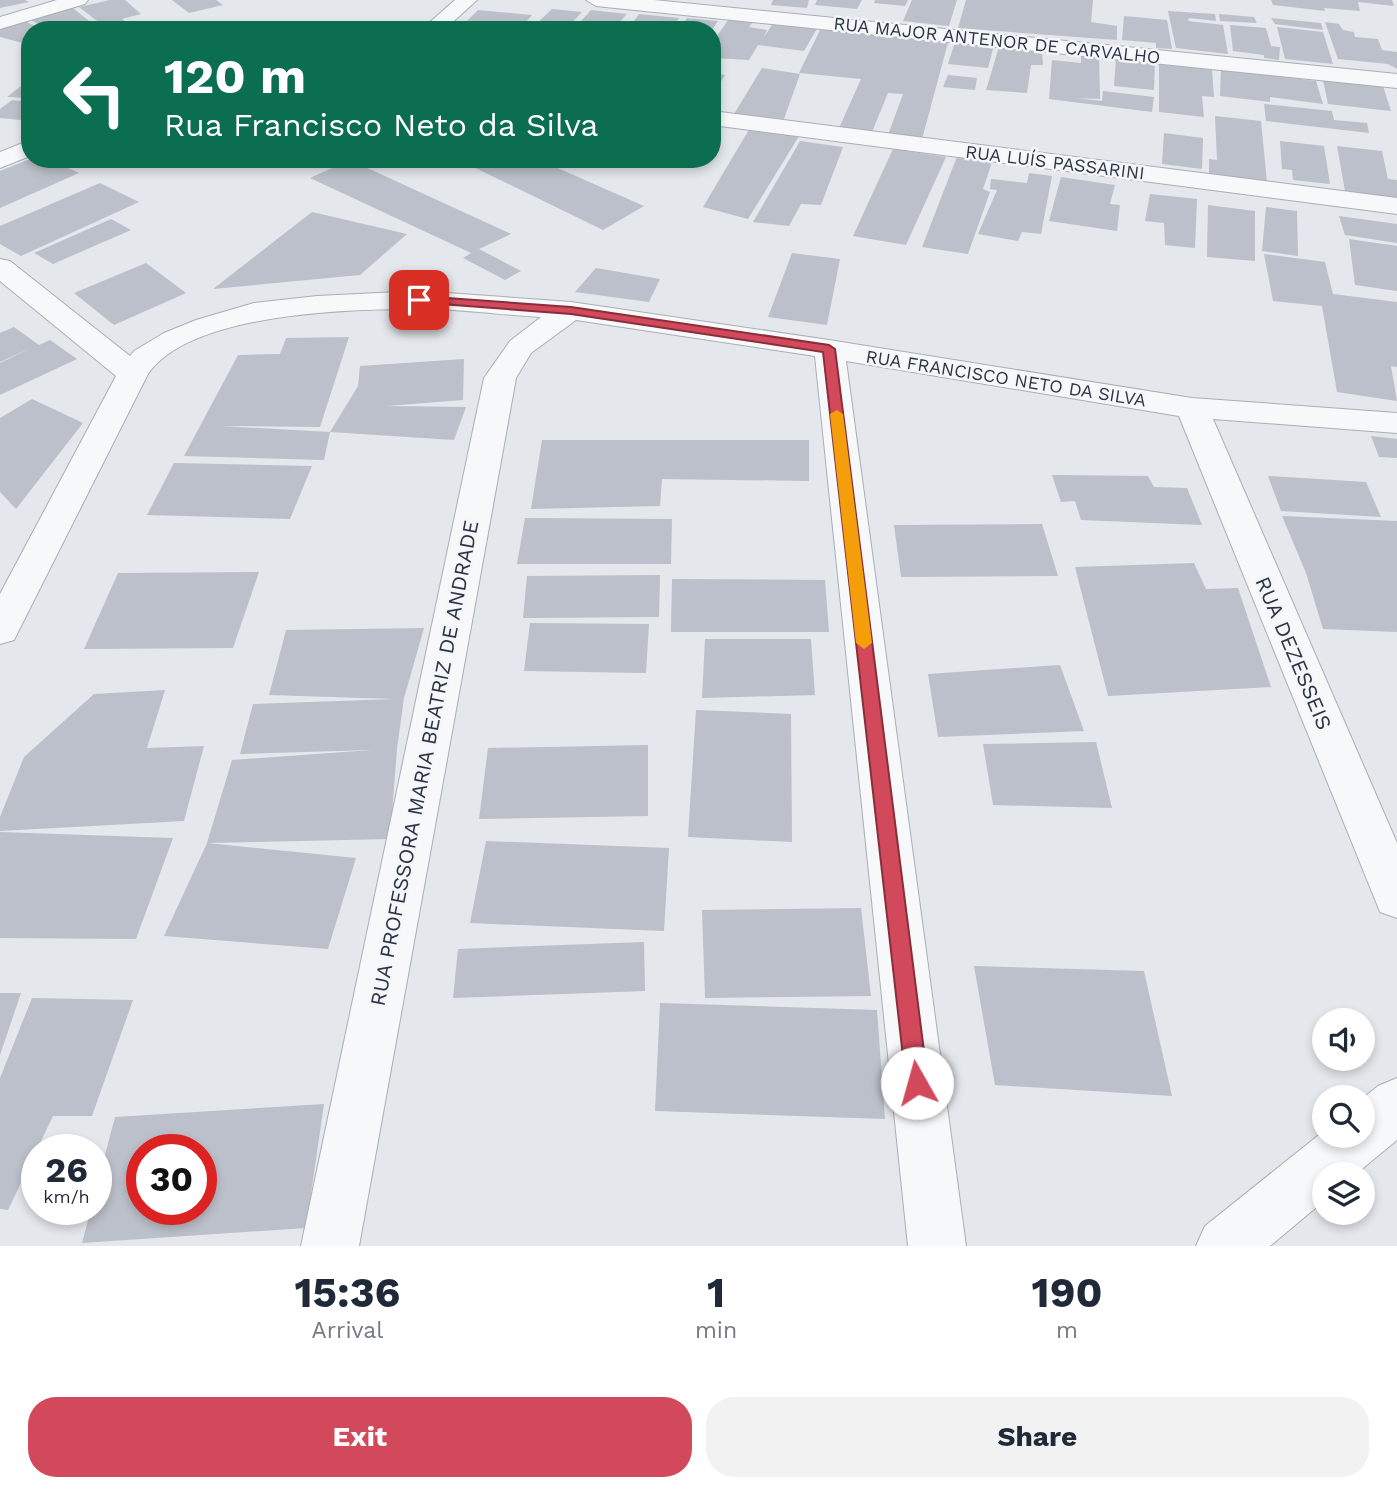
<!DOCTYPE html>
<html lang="en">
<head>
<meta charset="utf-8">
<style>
	body { margin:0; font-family:"Work Sans",sans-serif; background:#f2f2f3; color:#1f2937; height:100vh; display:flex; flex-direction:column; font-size:26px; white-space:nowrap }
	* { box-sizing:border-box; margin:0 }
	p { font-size:23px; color:#747a83 }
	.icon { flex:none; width:38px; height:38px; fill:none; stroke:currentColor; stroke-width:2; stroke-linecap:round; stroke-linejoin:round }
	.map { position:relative; height:1246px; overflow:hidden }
	.drawer { display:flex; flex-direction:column; background:#fff; flex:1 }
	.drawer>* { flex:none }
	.hud { position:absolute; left:21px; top:21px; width:700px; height:147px; border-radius:28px; box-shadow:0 4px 10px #0003; background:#0b6e4f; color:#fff; overflow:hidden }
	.tools { position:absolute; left:1312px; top:1008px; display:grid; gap:14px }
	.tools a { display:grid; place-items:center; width:63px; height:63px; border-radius:50%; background:#fff; box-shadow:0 4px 10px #0003; font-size:35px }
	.speed { position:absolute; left:21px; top:1134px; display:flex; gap:14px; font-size:35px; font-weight:700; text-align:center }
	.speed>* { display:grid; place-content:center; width:91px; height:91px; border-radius:50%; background:#fff; box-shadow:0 4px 10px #0003; line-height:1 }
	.speed small { font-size:18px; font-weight:400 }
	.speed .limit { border:10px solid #d22; background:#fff; color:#111 }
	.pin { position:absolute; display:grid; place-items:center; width:60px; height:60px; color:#fff; margin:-30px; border-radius:14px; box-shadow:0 4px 10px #0006 }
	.me { position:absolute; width:77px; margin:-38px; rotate:353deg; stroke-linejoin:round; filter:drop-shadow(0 0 5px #0008) }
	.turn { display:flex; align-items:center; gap:24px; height:147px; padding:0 28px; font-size:32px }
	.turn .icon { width:91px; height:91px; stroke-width:2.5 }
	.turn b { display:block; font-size:49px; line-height:60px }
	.eta { display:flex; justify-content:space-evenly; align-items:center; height:119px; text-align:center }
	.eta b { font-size:42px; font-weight:700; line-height:49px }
	.primary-button { display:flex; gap:14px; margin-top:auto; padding:14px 28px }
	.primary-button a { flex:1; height:80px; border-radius:28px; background:#d1495b; color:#fff; font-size:28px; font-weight:700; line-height:80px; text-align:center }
	.primary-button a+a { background:#f2f2f3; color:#1f2937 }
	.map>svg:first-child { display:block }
	.building { fill:#bbc0ca; fill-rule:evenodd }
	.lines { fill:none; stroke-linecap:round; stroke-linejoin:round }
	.minor-casing { stroke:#a9aeb7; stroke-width:2 }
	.minor { fill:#f7f8fa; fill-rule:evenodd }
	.route { fill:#d1495b; stroke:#882f3b; stroke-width:2 }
	.slow { fill:#f59e0b }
	.labels { text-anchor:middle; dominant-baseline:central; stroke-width:5; stroke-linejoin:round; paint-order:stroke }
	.far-street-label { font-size:18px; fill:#2b3445; stroke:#f4f6f9 }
	.street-label { font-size:21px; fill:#2b3445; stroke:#f4f6f9 }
</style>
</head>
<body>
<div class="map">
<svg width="1397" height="1246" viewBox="0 0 1397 1246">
	<rect width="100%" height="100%" fill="#e4e7ec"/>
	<!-- building -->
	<path class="building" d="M0,0H25L29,2L0,8Z
		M110,0H125L141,14L122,19L137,30H109L79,7Z
		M172,0H216L223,5L189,13Z
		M773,0H809L807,8L771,5Z
		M817,0H862L857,9L815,5Z
		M875,0H908L905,6L874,3Z
		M912,0H957L949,26L903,21Z
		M966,0H1093L1091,22L1117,26V40L958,28Z
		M1271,0H1392L1394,6L1358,2L1360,11L1324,8L1325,11L1273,5Z
		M73,8L100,30L46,28L29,19Z
		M552,9L582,12L565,30L532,28Z
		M478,10L532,15L519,30H458Z
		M591,10L627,14L612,30H573Z
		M1168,11L1215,14L1216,21L1189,18L1188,21L1223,25L1228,54L1176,48Z
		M639,14L679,18L671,30H628Z
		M1219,14L1254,17L1257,23L1220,21Z
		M1124,16L1167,20L1172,49L1156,48V43L1122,40Z
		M687,18L718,21L712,30H678Z
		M1271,18L1321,23L1323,30L1275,24Z
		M729,19L753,22L749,27L767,30L764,37L774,22L818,27L804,51L758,45L749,60L712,58V43Z
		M23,20L42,30H30V45L0,37V28Z
		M327,21L420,28V30H316Z
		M1325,22L1339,24L1343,30L1354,32L1355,37L1378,39L1382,50L1397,52V69L1388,64L1338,59Z
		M1230,25L1266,28L1271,46L1280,47L1279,60L1264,58V55L1233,51Z
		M822,26L949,39L922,139L888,135L903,94L888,93L872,132L839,128L861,79L799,73Z
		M1277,27L1323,32L1333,64L1285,59Z
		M955,42L994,45L988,68L948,64Z
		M999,47L1042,51L1043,65H1031L1027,93L986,90Z
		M1081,55L1099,56L1100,99L1076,98L1102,101L1103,91L1154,97L1152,112L1049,99L1052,60L1081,63Z
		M1116,58L1155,62L1154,90L1114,86Z
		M1159,64L1212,70L1214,97L1202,96L1204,117L1159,112Z
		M762,68L800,74L784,119L734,114Z
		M1221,69L1316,81L1323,104L1270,97V102L1220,96Z
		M712,73L725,75L712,96Z
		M948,75L977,78L975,90L943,87Z
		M30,79V98L7,97Z
		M1323,80L1383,86L1391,111L1328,104Z
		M12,100L30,102V121L0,118V109Z
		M1264,104L1332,111L1334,120L1367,123L1369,133L1266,121Z
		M1215,116L1261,121L1267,182L1209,175V159L1217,160Z
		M750,128L801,133L748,219L703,207Z
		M1164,133L1203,138L1202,169L1162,164Z
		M800,141L843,147L821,205L801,204L789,226L753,222Z
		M1280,141L1324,146L1330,184L1293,180L1292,170L1282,169Z
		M1337,146L1382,151L1388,179L1397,180V198L1345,191Z
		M893,149L946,157L906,245L853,236Z
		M958,154L993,159L983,189L990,192L968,254L922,247Z
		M30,159H49L79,173L0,208V171Z
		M457,159H537L644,206L603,230Z
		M350,160L511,234L479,249L521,271L505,280L463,258L471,253L310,178Z
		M1029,173L1052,176L1041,234L1022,232L1018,241L978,234L997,190L990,189L991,179L1027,183Z
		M1061,177L1115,185L1110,204L1120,205L1117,231L1049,221Z
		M100,183L139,202L21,256L0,244V226Z
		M1150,194L1197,199L1195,248L1165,245L1164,223L1145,221Z
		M1208,205L1255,211V261L1207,257Z
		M1266,207L1297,211L1298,256L1262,251Z
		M312,212L407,234L360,275L213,289Z
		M1339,216L1397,224V243L1345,235Z
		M111,219L131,230L53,264L34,253Z
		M1349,239L1397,246V291L1355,285Z
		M792,253L840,259L827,325L768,317Z
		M1264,254L1325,262L1333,294L1397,302V367L1391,366L1397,401L1337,392L1322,306L1273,301Z
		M146,263L186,293L114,325L74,293Z
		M596,268L660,279L649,302L575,292Z
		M14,327L39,345L50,340L77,359L0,395V363L33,347L0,362V333Z
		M349,337L320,427L221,426L330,432L324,460L184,456L238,355L280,354L286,338Z
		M464,359L463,400L387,406L466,407L454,440L330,432L358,386L360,366Z
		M32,399L83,423L16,509L0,492V418Z
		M1371,436L1397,439V458L1379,457Z
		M542,440H809V481L662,479L660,506L531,509Z
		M174,463L312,466L290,519L147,515Z
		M1052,475L1148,476L1154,487L1187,488L1202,525L1081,520L1075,501L1061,502Z
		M1268,476L1366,482L1381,517L1281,511Z
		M1282,516L1397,521V632L1323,629L1306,573Z
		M525,518L672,519L671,564H517Z
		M1042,524L1058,576L901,577L894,525Z
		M1194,563L1206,589L1238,588L1271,687L1108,696L1075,567Z
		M259,572L233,648L84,649L118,573Z
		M660,575L659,617L523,618L527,576Z
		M672,579L825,580L829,632H671Z
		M530,623L649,624L646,673L524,671Z
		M424,628L404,698L397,749L390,839L207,843L232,760L372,750L240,754L253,704L394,699L269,695L286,630Z
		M705,639H811L815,695L702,698Z
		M1060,665L1084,731L938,737L928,674Z
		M165,690L147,748L204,746L184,821L0,831V817L24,757L94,694Z
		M696,710L791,714L792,842L688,837Z
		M1096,742L1112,808L993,805L983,744Z
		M648,745V816L479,819L488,748Z
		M0,832L173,838L136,939L0,938Z
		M486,841L669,848L664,931L470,923Z
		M207,843L356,858L328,949L164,936Z
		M861,908L871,996L705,998L702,910Z
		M644,942L645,991L453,998L458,949Z
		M974,966L1144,971L1172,1096L995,1085Z
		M0,993H21L0,1055Z
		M32,998L133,1000L92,1116H53L8,1210L0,1209V1078Z
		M660,1003L877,1010L885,1119L655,1111Z
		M324,1104L306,1228L82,1243L91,1209H96V1189L115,1117ZM142,1150H201V1209H142Z"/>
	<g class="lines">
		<defs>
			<path id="minor" d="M57,0H88L85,4L0,29V17Z
				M455,0H477L444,30H421Z
				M586,0H654L1397,74V88L596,6Z
				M712,111L1397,198V214L712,125Z
				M30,140V156L0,168V152Z
				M0,259L10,261L130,356L134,351L164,333L196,320L254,303L317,296L419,291L571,302L829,340L1192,398L1397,413V433L1213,419L1397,843V918L1380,912L1374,897L1179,416L846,361L966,1246H908L815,356L576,320L531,353L516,378L359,1246H301L484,378L510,341L541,317C500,315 458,308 417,309C349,309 190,313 148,374L19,630L14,640L0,644V594L116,376L0,281Z
				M1397,1078V1140L1356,1174H1325V1200L1270,1246H1196L1205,1226L1325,1130V1136H1363V1098L1378,1086Z"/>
		</defs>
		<!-- minor casing -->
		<use href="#minor" class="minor-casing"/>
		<!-- minor -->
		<use href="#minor" class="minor"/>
	</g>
	<!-- route -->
	<path class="route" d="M419,296L571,307L829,345L835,349L928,1083L925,1091L917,1094L909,1091L906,1083L823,352L571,314L415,302V297Z"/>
	<!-- slow -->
	<path class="slow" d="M837,410L843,414L872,643L864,649L856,643L830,414Z"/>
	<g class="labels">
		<!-- far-street labels -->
		<g class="far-street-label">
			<text transform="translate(997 40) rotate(6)">RUA MAJOR ANTENOR DE CARVALHO</text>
			<text transform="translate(1055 162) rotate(7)">RUA LUÍS PASSARINI</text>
			<text transform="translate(1006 378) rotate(9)">RUA FRANCISCO NETO DA SILVA</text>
		</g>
		<!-- street labels -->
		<g class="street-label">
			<text transform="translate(1294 653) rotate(67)">RUA DEZESSEIS</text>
			<text transform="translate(424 763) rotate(-79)">RUA PROFESSORA MARIA BEATRIZ DE ANDRADE</text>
		</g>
	</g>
</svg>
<div class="tools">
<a><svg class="icon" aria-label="sound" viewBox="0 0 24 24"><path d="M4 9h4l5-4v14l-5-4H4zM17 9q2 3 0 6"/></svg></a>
<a><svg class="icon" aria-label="search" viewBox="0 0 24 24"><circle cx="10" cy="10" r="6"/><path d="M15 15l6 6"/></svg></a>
<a><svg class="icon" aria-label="layers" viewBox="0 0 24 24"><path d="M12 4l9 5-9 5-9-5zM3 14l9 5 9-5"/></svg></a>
</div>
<div class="speed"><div>26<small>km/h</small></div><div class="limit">30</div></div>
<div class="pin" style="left:419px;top:300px;background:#d93025"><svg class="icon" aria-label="arrive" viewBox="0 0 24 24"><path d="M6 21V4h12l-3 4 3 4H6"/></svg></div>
<svg class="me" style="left:917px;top:1083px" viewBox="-20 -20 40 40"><circle r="19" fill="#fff"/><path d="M0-13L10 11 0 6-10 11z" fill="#d1495b"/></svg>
<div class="hud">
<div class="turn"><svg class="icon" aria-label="left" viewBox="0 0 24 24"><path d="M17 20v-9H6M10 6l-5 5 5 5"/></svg><div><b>120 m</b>Rua Francisco Neto da Silva</div></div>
</div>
</div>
<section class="drawer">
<div class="eta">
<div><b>15:36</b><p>Arrival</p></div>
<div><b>1</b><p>min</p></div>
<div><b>190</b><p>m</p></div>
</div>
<div class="primary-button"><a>Exit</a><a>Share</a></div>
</section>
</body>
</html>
